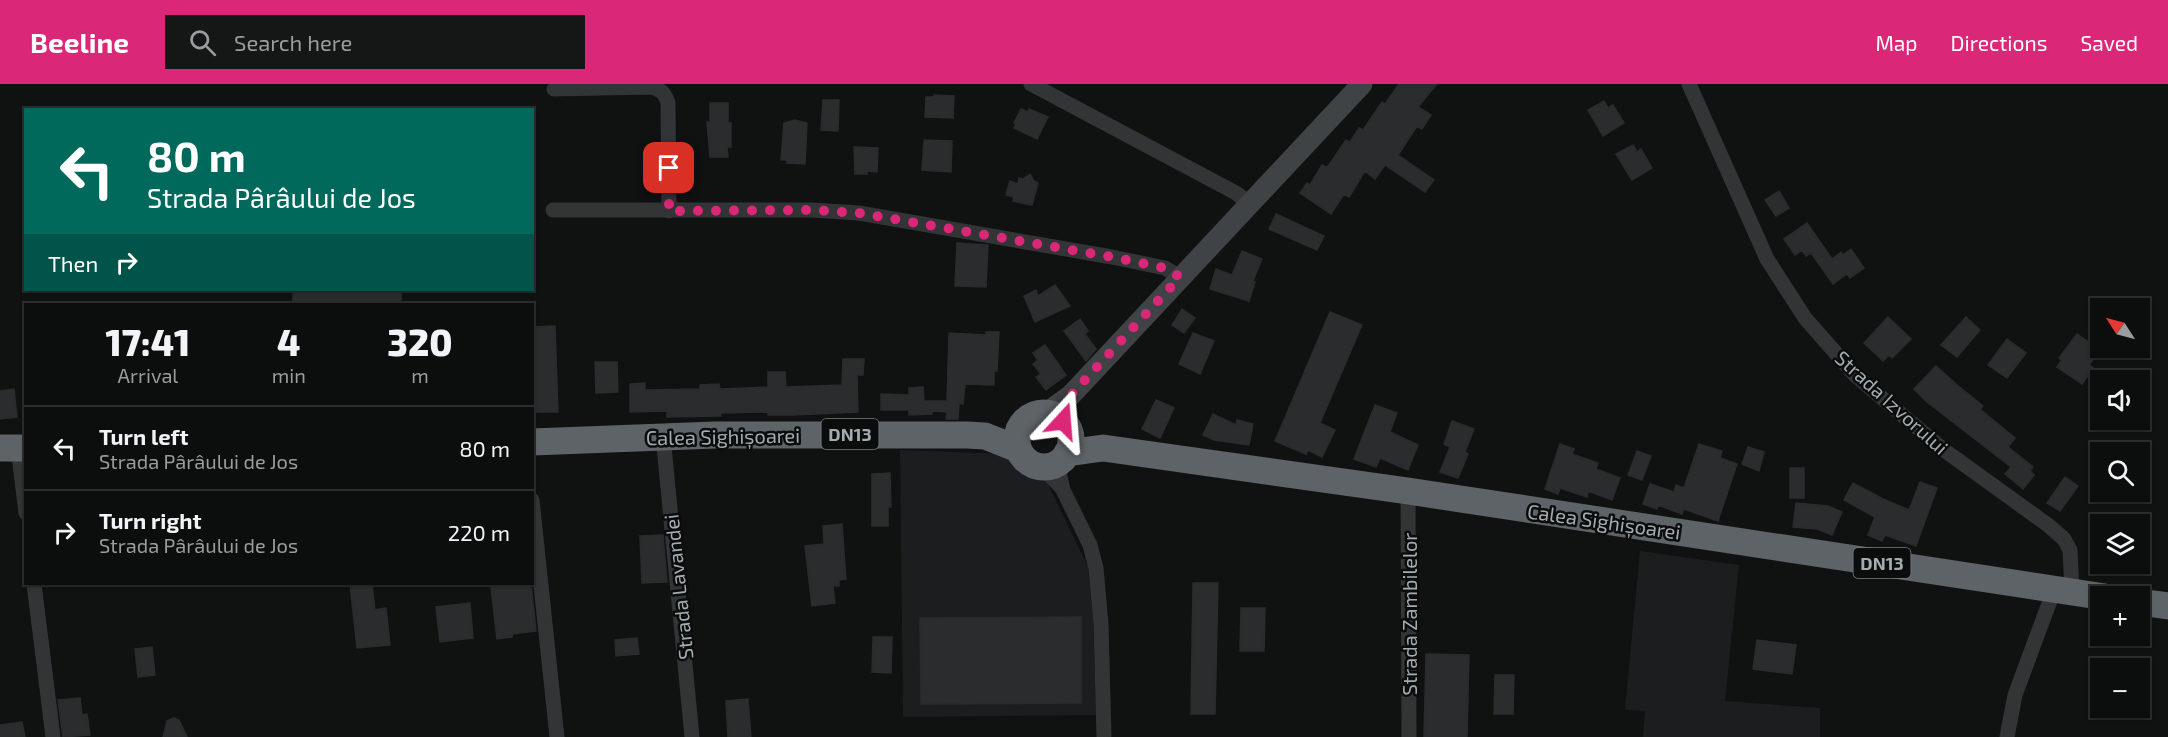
<!DOCTYPE html>
<html lang="en">
<head>
<meta charset="utf-8">
<style>
	body { margin:0; font-family:"Exo 2",sans-serif; background:#151616; color:#f1f3f6; height:100vh; display:flex; flex-direction:column; font-size:22px; white-space:nowrap }
	* { box-sizing:border-box; margin:0 }
	p { font-size:20px; color:#9a9c9d }
	.icon { flex:none; width:33px; height:33px; fill:none; stroke:currentColor; stroke-width:2; stroke-linecap:round; stroke-linejoin:round }
	.map { position:relative; flex:1; overflow:hidden }
	.sheet { position:absolute; left:24px; top:219px; width:510px; height:282px; display:flex; flex-direction:column; background:#0c0d0d; border-radius:0px; box-shadow:0 2px 4px #0004,0 0 0 2px #2c2d2e }
	.sheet>* { flex:none }
	.hud { position:absolute; left:24px; top:24px; width:510px; height:183px; border-radius:0px; box-shadow:0 2px 4px #0004,0 0 0 2px #2c2d2e; background:#00695c; color:#fff; overflow:hidden }
	.needle { width:39px; rotate:306deg }
	.buttons { position:absolute; left:2090px; top:214px; display:grid; gap:12px }
	.buttons a { display:grid; place-items:center; width:60px; height:60px; border-radius:0px; background:#0c0d0d; box-shadow:0 2px 4px #0004,0 0 0 2px #2c2d2e; font-size:30px }
	.pin { position:absolute; display:grid; place-items:center; width:51px; height:51px; color:#fff; margin:-26px; border-radius:12px; box-shadow:0 3px 9px #0006 }
	.me { position:absolute; width:66px; margin:-33px; rotate:19deg; stroke-linejoin:round; filter:drop-shadow(0 0 4px #0008) }
	.turn { display:flex; align-items:center; gap:21px; height:126px; padding:0 24px; font-size:27px }
	.turn .icon { width:78px; height:78px; stroke-width:2.5 }
	.turn b { display:block; font-size:42px; line-height:51px }
	.then { display:flex; align-items:center; height:57px; padding:0 24px; background:#0003; gap:12px; font-size:22px }
	.eta { display:flex; justify-content:space-evenly; align-items:center; height:102px; text-align:center }
	.eta b { font-size:36px; font-weight:800; line-height:42px }
	ul { padding:0; list-style:none }
	li { display:flex; align-items:center; gap:18px; height:84px; padding:0 24px; border-top:2px solid #2c2d2e }
	li div { flex:1 }
	li b { display:block; font-size:22px }
	li em { font-style:normal }
	header { display:flex; align-items:center; gap:36px; box-sizing:border-box; height:84px; padding:0 30px; background:#db2777; color:#fff }
	header strong { font-size:28px }
	nav { display:flex; gap:33px; margin-inline-start:auto; font-size:21px }
	.search { width:420px; height:54px; background:#151616; display:flex; align-items:center; gap:15px; box-sizing:border-box; padding:0 21px; border-radius:0px; color:#9a9c9d; font-size:22px }
	.map>svg:first-child { display:block }
	.built { fill:#1c1d1e }
	.building { fill:#2b2c2d; stroke:#2a2b2d; stroke-width:1.5 }
	.lines { fill:none; stroke-linecap:round; stroke-linejoin:round }
	.street { stroke:#323436; stroke-width:15 }
	.secondary { stroke:#404346; stroke-width:21 }
	.highway { stroke:#5e6367; stroke-width:27 }
	.route { stroke:#db2777; stroke-width:10; stroke-dasharray:0 18 }
	.labels { text-anchor:middle; dominant-baseline:central; stroke-width:5; stroke-linejoin:round; paint-order:stroke }
	.shield { fill:#0b0c0c; stroke:#757c80; stroke-width:1.5 }
	.shield-label { font-size:18px; font-weight:bold; fill:#a3acb1 }
	.street-label { font-size:20px; fill:#a3acb1; stroke:#0b0c0c }
</style>
</head>
<body>
<header>
<strong>Beeline</strong>
<div class="search"><svg class="icon" aria-label="search" viewBox="0 0 24 24"><circle cx="10" cy="10" r="6"/><path d="M15 15l6 6"/></svg>Search here</div>
<nav><a>Map</a><a>Directions</a><a>Saved</a></nav>
</header>
<div class="map">
<svg width="2168" height="653" viewBox="0 0 2168 653">
	<rect width="100%" height="100%" fill="#101111"/>
	<!-- built -->
	<path class="built" d="M900,366L1008,370L1024,385L1046,396L1088,483L1093,534L1096,631L903,633Z
		M1640,467L1739,481L1725,617L1820,624V653H1643L1645,627L1625,626Z"/>
	<!-- building -->
	<path class="building" d="M1399,0H1437L1418,23L1431,31L1422,45L1417,42L1398,71L1434,96L1425,108L1385,81L1375,95L1365,87L1349,113L1344,110L1331,130L1300,109L1307,99L1310,101L1322,81L1326,83L1329,81L1346,56L1350,58L1359,44L1363,46L1382,18L1385,20Z
		M934,11L954,12L953,34L925,33L926,13H934Z
		M823,16H839L838,47L821,46Z
		M1604,17L1608,24L1613,21L1624,39L1603,52L1588,26Z
		M710,19H728V39H731V63H727L728,73H710L707,38H710Z
		M1021,25L1028,28L1029,25L1048,33L1037,55L1014,44L1016,40L1014,39Z
		M795,36L807,39L805,80L787,79V76H781L784,39Z
		M924,56L952,57L951,88L922,86Z
		M1633,61L1637,68L1641,65L1652,84L1632,96L1616,70Z
		M854,63L878,64L877,88L867,87V90H855Z
		M1030,90L1034,97L1038,99L1032,121L1013,117L1014,113L1006,111L1010,97L1018,100L1019,94L1023,95Z
		M1779,107L1789,124L1776,132L1765,116Z
		M1276,130L1324,152L1317,166L1269,145Z
		M1807,139L1832,175L1841,168L1843,171L1851,165L1864,184L1850,194L1847,190L1833,200L1811,169L1806,172L1802,166L1795,171L1784,155Z
		M957,159L988,161L986,203L955,202Z
		M1242,167L1262,175L1253,197L1255,198L1249,217L1210,205L1216,185L1232,191Z
		M1055,201L1070,222L1035,238L1024,212L1036,206L1038,212Z
		M293,206H401V220H293Z
		M1182,225L1195,234L1184,249L1172,241Z
		M1330,228L1362,241L1320,339L1335,346L1322,373L1308,366L1306,370L1275,357Z
		M1888,233L1911,255L1892,274L1889,271L1883,277L1864,259Z
		M1966,233L1980,246L1957,273L1941,261Z
		M1080,235L1088,247L1085,250L1096,265L1086,277L1064,247Z
		M555,242L558,328H532V243Z
		M986,248H999L997,287H994V301L965,300L963,320L959,319L958,335H946L947,328L932,327V330L909,331V326H881V310L909,311V304L923,303L924,317H947L949,249L986,251Z
		M1193,249L1214,257L1200,290L1179,280Z
		M2077,250L2100,266L2089,281L2093,284L2082,300L2057,283L2062,276L2059,274Z
		M2007,255L2026,269L2007,294L1988,281Z
		M1045,261L1066,291L1046,306L1036,293L1041,290L1033,280L1038,276L1033,269Z
		M843,275H864L863,291H857L858,328L793,331H768V328L720,329L721,332L667,333V327L630,328V300L645,299V306L700,305V301L719,300L720,305L768,303V288H785L786,303L842,301Z
		M595,278H617L618,308L596,309Z
		M1936,282L1956,300L1983,322L1980,325L2015,354L2008,363L2033,383L2030,387L2034,391L2023,405L2005,390L2011,383L1927,318L1914,305Z
		M14,305L17,333L0,335V307Z
		M1156,316L1174,324L1160,354L1142,345Z
		M1375,321L1397,329L1390,348L1418,361L1408,386L1380,374L1376,383L1354,375Z
		M1213,330L1236,341L1237,336L1253,340L1249,361L1214,356L1203,351Z
		M1452,337L1474,345L1465,368L1468,370L1458,394L1440,388L1450,363L1444,360Z
		M1560,360L1574,365L1572,370L1598,379L1596,385L1620,394L1612,416L1588,407L1587,413L1560,404L1558,410L1545,405Z
		M1699,360L1722,367L1720,374L1737,380L1718,437L1684,425L1682,430L1658,421L1657,425L1643,420L1650,400L1674,408L1676,401L1684,404Z
		M1748,363L1764,368L1759,387L1742,380Z
		M1637,367L1651,372L1642,396L1628,391Z
		M1790,384H1804V414H1790Z
		M890,389L891,423H888V442H872V390Z
		M2065,393L2078,402L2060,427L2047,419Z
		M1920,398L1937,404L1916,462L1885,451L1882,457L1868,451L1875,433L1844,416L1853,399L1883,415L1909,426Z
		M1796,419L1828,422L1842,428L1832,451L1817,445L1793,443Z
		M842,440L846,495L839,496V502H833L835,519L812,522L805,462L824,460L823,442Z
		M663,451L667,498L642,499L640,452Z
		M1193,499H1218L1215,630H1191Z
		M350,500H372L375,526L386,524L390,561L357,564Z
		M512,501V503L531,501L536,547L512,550V553L497,555L491,503Z
		M470,519L473,554L440,558L436,523Z
		M1241,524H1265L1264,567H1240Z
		M1081,533V619L921,620L920,534Z
		M873,553H892L891,589L872,588Z
		M637,554L639,570L616,572L615,556Z
		M1757,556L1796,561L1792,590L1753,585Z
		M152,563L155,591L138,593L135,565Z
		M1426,570L1469,571L1467,653H1424Z
		M1495,591H1514L1513,630H1494Z
		M80,614L82,631L87,630L90,651L63,653L58,616Z
		M748,615L751,653H728L726,617Z
		M173,634L179,636L187,653H163L167,637Z
		M22,638L25,653H0V641Z"/>
	<g class="lines">
		<!-- street -->
		<path class="street" d="M1031,0L1236,109L1250,120
			M1689,0L1767,175L1805,234L1855,291L1908,336L1944,366L2048,441L2064,455L2070,466L2072,508
			M554,5L650,3C661,5 665,9 668,19L669,127
			M553,126H811L859,129L1112,173L1165,184L1180,193
			M663,352L692,653
			M18,364L26,429
			M1057,380L1063,406L1090,461L1096,484L1101,540L1104,653
			M1042,383L1063,405
			M1408,407L1409,653
			M532,416L557,653
			M34,500L53,653
			M2007,653L2015,611L2054,506"/>
		<!-- secondary -->
		<path class="secondary" d="M1046,329L1071,311L1362,0"/>
		<!-- highway -->
		<path class="highway" d="M1017 356a27 27 0 1 1 54 0a27 27 0 1 1-54 0Z
			M532,358L715,351H967L985,352L1018,365
			M0,364H26
			M1067,369L1103,364L1408,407L2105,513
			M2139,518L2168,522"/>
	</g>
	<g class="lines">
		<!-- route -->
		<path class="route" d="M669,84V127L811,126L859,129L1112,173L1165,184L1180,193L1071,311L1063,337"/>
	</g>
	<g class="labels">
		<!-- shield labels -->
		<g class="shield">
			<rect x="821.5" y="335" width="57" height="30" rx="4.5"/>
			<rect x="1853.5" y="464" width="57" height="30" rx="4.5"/>
		</g>
		<g class="shield-label">
			<text x="850" y="350">DN13</text>
			<text x="1882" y="479">DN13</text>
		</g>
		<!-- street labels -->
		<g class="street-label">
			<text transform="translate(1892 318) rotate(42)">Strada Izvorului</text>
			<text transform="translate(723 352) rotate(-1)">Calea Sighișoarei</text>
			<text transform="translate(1604 437) rotate(8)">Calea Sighișoarei</text>
			<text transform="translate(678 503) rotate(-96)">Strada Lavandei</text>
			<text transform="translate(1409 530) rotate(-90)">Strada Zambilelor</text>
		</g>
	</g>
</svg>
<div class="buttons">
<a><svg class="needle" viewBox="-14 -14 28 28"><path d="M0-13l5 13h-10z" fill="#e53935"/><path d="M0 13l5-13h-10z" fill="#9a9c9d"/></svg></a>
<a><svg class="icon" aria-label="sound" viewBox="0 0 24 24"><path d="M4 9h4l5-4v14l-5-4H4zM17 9q2 3 0 6"/></svg></a>
<a><svg class="icon" aria-label="search" viewBox="0 0 24 24"><circle cx="10" cy="10" r="6"/><path d="M15 15l6 6"/></svg></a>
<a><svg class="icon" aria-label="layers" viewBox="0 0 24 24"><path d="M12 4l9 5-9 5-9-5zM3 14l9 5 9-5"/></svg></a>
<a>+</a>
<a>−</a>
</div>
<div class="pin" style="left:669px;top:84px;background:#d93025"><svg class="icon" aria-label="arrive" viewBox="0 0 24 24"><path d="M6 21V4h12l-3 4 3 4H6"/></svg></div>
<svg class="me" style="left:1063px;top:337px" viewBox="-20 -20 40 40"><path d="M0-17L14 15 0 8-14 15z" fill="#db2777" stroke="#fff" stroke-width="4"/></svg>
<div class="hud">
<div class="turn"><svg class="icon" aria-label="left" viewBox="0 0 24 24"><path d="M17 20v-9H6M10 6l-5 5 5 5"/></svg><div><b>80 m</b>Strada Pârâului de Jos</div></div>
<div class="then">Then<svg class="icon" aria-label="right" viewBox="0 0 24 24"><path d="M7 20v-9h11M14 6l5 5-5 5"/></svg></div>
</div>
<section class="sheet">
<div class="eta">
<div><b>17:41</b><p>Arrival</p></div>
<div><b>4</b><p>min</p></div>
<div><b>320</b><p>m</p></div>
</div>
<ul>
<li><svg class="icon" aria-label="left" viewBox="0 0 24 24"><path d="M17 20v-9H6M10 6l-5 5 5 5"/></svg><div><b>Turn left</b><p>Strada Pârâului de Jos</p></div><em>80 m</em></li>
<li><svg class="icon" aria-label="right" viewBox="0 0 24 24"><path d="M7 20v-9h11M14 6l5 5-5 5"/></svg><div><b>Turn right</b><p>Strada Pârâului de Jos</p></div><em>220 m</em></li>
</ul>
</section>
</div>
</body>
</html>
